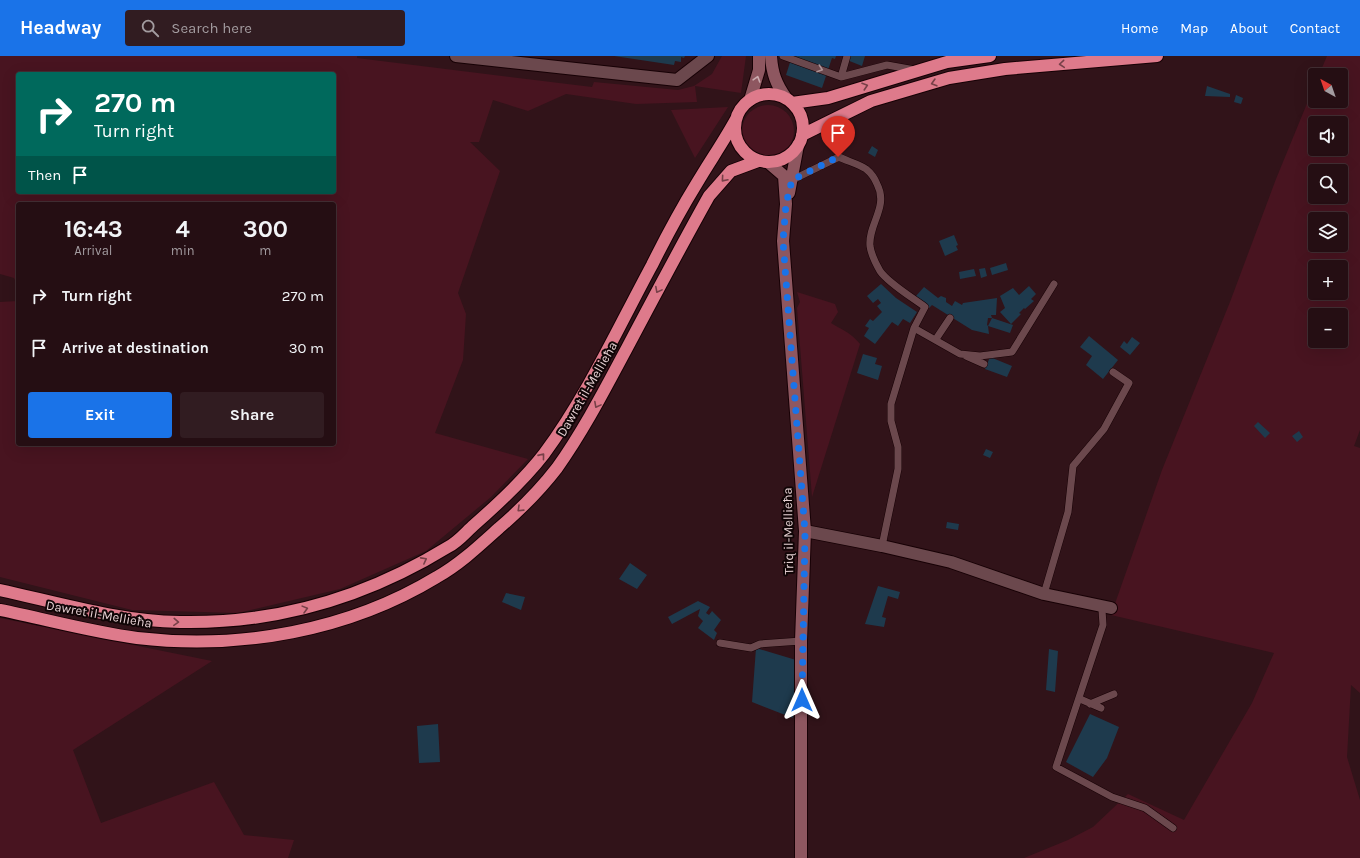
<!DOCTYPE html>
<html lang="en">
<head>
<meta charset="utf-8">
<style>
	body { margin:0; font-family:Karla,sans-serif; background:#311c21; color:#f1f3f6; height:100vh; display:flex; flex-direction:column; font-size:15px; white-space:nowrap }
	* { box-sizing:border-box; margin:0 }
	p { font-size:13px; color:#a39ca0 }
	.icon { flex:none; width:22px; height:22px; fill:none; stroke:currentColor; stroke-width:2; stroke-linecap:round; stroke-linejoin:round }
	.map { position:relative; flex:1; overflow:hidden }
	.sheet { position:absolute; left:16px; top:146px; width:320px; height:244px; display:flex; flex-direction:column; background:#250e13; border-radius:4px; box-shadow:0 4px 16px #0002,0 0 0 1px #422e33 }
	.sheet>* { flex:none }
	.hud { position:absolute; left:16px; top:16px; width:320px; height:122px; border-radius:4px; box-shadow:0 4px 16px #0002,0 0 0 1px #422e33; background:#00695c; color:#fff; overflow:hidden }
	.needle { width:26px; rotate:320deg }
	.tools { position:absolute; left:1308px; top:12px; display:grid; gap:8px }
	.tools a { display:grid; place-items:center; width:40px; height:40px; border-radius:4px; background:#250e13; box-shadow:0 4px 16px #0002,0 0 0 1px #422e33; font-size:20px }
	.pin { position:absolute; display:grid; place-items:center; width:34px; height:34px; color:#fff; margin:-41px -17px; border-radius:50% 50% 50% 0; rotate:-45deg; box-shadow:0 0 4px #0007 }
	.pin .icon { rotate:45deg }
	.me { position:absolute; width:44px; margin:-22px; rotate:0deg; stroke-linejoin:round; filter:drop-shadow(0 0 3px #0008) }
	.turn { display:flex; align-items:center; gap:14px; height:84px; padding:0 12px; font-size:18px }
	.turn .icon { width:52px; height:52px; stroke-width:2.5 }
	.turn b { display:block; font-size:28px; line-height:34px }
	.then { display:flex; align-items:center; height:38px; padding:0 12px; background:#0003; gap:8px; font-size:15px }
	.eta { display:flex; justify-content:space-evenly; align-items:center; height:68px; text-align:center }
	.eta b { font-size:24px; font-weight:700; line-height:28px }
	.button { display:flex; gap:8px; margin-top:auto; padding:8px 12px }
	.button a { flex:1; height:46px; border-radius:4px; background:#1a73e8; color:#fff; font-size:16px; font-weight:700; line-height:46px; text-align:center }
	.button a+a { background:#311c21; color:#f1f3f6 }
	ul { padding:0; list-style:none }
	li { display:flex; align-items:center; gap:12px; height:52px; padding:0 12px }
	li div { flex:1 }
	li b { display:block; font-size:15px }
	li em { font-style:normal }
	header { display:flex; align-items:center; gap:24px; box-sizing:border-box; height:56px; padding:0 20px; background:#1a73e8; color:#fff }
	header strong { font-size:19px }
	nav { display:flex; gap:22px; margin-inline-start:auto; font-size:14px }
	.search { width:280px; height:36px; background:#311c21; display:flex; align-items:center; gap:10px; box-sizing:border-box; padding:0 14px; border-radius:4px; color:#a39ca0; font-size:15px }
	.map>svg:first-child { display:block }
	.green { fill:#481420; fill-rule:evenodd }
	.building { fill:#1e3a4d }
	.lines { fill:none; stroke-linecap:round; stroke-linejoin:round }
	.lane-casing { stroke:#170105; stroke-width:8 }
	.street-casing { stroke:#170105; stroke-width:14 }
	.secondary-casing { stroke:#170105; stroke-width:14 }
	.highway-casing { stroke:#170105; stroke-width:14 }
	.lane { stroke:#6b484d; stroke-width:7 }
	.street { stroke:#6b484d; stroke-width:12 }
	.secondary { stroke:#8e5760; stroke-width:12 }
	.highway { stroke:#de7a8b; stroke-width:12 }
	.oneway { stroke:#774048 }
	.oneway2 { stroke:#ae9396 }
	.oneway3 { stroke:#cbacb0 }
	.route { stroke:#1a73e8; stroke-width:7; stroke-dasharray:0 12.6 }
	.labels { text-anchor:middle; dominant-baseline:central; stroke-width:4; stroke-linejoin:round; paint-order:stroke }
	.street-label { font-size:13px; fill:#e5d0d2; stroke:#100506 }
</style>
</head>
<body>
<header>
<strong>Headway</strong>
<div class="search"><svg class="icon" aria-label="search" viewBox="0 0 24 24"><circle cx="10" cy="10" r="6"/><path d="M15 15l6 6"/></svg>Search here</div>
<nav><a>Home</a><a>Map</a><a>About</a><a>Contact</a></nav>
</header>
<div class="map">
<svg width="1360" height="802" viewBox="0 0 1360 802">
	<rect width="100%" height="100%" fill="#311319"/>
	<!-- green -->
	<path class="green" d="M0,0H357V2L592,31L594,26L678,34L694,30L712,18L722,0H746L741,37L695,30L697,46L636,48L566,38L528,55L493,44L479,86H470L500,115L458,237L466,258L463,304L435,377L528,403L491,441L426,495L340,533L238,557L132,554L0,521V246L18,245V388H334V148H18V230L14,222L0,218ZM18,18H334V136H18Z
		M1327,0H1360V374L1354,390L1360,392V637L1351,629L1347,701L1360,744V802H1024L1068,784L1093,771L1128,738L1184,764L1252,647L1274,597L1111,559L1162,414L1230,246L1276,123L1315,28V45H1341V19H1319ZM1315,67H1341V93H1315ZM1315,115H1341V141H1315ZM1315,163H1341V189H1315ZM1315,211H1341V237H1315ZM1315,259H1341V285H1315Z
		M742 75a26 26 0 1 1 52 0a26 26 0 1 1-52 0Z
		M728,51L695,102L671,54Z
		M797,236L835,248L838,256L831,267C844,275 850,276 860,288L812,441L797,252L800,246Z
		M0,562L212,605L73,694L101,767L214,726L244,779L294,784L288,802H0Z"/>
	<!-- building -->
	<path class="building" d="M614,0H685L684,2L681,1V6L675,5L674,9Z
		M792,0H836L835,3L832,2L822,32L786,19Z
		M849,0H865L862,10L847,4Z
		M1207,30L1230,38V41L1205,40Z
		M1236,39L1243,42L1241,48L1234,46Z
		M872,90L878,94L875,101L868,97Z
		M954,179L958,189L956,190L958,194L945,200L939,185Z
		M1006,207L1008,214L992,219L990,212Z
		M985,212L987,220L981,222L979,213Z
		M974,213L976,220L960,223L959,216Z
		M881,228L896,242L917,256L910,267L903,263L898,270L892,266L875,288L864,280L869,272L865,270L870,263L873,265L882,256L877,250L881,247L878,243L873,247L867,240Z
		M1029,230L1036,238L1031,243L1034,245L1025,253L1024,252L1019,257L1021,258L1011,268L1000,256L1005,252L1000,240L1013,232L1019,239Z
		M924,231L938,242L941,240L946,242V246L952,250L955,245L962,249L963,247L997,242L996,259H991L992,262H988L987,269L988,270L992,262L1013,269L1010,277L988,270L989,278L972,274L932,249L929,252L916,240Z
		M1089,280L1118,304L1103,323L1086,309L1092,300L1080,291Z
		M1132,281L1140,287L1130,299L1120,291L1124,285L1127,288Z
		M863,298L877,302L875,308L882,310L878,324L857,317Z
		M990,301L1012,310L1007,321L985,313Z
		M1258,366L1270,377L1265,382L1254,370Z
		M1299,375L1303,381L1297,386L1292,380Z
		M986,393L993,396L990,402L983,399Z
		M947,466L959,468L958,474L946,472Z
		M630,507L647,519L637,533L619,523Z
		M878,530L900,536L898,543L888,540L882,561L886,562L884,571L865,568Z
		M506,537L525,541L521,554L502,546Z
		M698,545L710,551L706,557L709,559L712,555L721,564L714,574L717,577L714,584L698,572L703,565L698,560L700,553L672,568L668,561Z
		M756,592L796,604L793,662L752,646Z
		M1049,593L1058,595L1055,636L1046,634Z
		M1090,658L1119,671L1107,702L1093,721L1066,706Z
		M438,668L440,706L419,707L417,670Z"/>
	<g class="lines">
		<defs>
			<path id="lane" d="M783,0L841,21L887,9L915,14
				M841,21L847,0
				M792,124L839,101C847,105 859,108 866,113C871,117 875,123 877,128C889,151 868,168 870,190C871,198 876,208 880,215C888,227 913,242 925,251L914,272
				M936,283L950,262
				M966,300L984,308
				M882,490L898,413V391L891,365V348L914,272L960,298L980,300L1012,296L1054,228
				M1044,538L1068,456L1073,410L1104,373L1129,327L1113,316
				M1099,550L1102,554L1103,569L1056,711L1112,741L1145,752L1173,772
				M720,587L751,592L760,588L801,585
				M1080,643L1101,652
				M1090,648L1114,638"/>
			<path id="street" d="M456,0L677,24L708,0
				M805,475L882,490L951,506L1044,538L1111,552"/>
			<path id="secondary" d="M771,0C772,17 776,28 786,42
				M750,44L759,14V0
				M769,107L784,120L786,148L783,185L805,475L801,585V802
				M789,137L798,89"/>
			<path id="highway" d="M735 72a34 34 0 1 1 68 0a34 34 0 1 1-68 0Z
				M792,47L828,42L947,6L990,0
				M802,79L871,45L949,22L1005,13L1157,0
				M0,534C59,547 119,565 180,566C278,568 365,542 448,491C458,486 466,476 474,469C499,447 524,424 544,398C587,340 618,272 652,209C666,181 681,153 697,127C710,105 724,85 736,63
				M0,554C45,563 91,576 137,582C240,594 348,575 437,521C460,508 479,490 499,472C520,454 540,434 557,412C584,374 605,333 627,292C654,241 681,190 709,140L731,115L758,105"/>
		</defs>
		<!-- lane casing -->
		<use href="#lane" class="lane-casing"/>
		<!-- street casing -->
		<use href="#street" class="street-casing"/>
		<!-- secondary casing -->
		<use href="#secondary" class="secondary-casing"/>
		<!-- highway casing -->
		<use href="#highway" class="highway-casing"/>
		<!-- lane -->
		<use href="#lane" class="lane"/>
		<!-- street -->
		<use href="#street" class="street"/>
		<!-- secondary -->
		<use href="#secondary" class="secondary"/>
		<!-- highway -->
		<use href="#highway" class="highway"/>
	</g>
	<!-- one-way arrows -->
	<defs><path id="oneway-chevron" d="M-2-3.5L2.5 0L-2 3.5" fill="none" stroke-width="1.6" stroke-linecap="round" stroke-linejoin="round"/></defs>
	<g class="oneway">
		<use href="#oneway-chevron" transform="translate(1062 8) rotate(175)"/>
		<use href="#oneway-chevron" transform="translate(934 27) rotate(164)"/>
		<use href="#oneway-chevron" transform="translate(865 30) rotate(-18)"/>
		<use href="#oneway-chevron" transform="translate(724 123) rotate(131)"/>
		<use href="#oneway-chevron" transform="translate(658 234) rotate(118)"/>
		<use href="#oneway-chevron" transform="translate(597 349) rotate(118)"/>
		<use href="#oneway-chevron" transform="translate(542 400) rotate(-51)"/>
		<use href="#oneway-chevron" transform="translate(520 453) rotate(136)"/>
		<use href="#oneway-chevron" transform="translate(424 504) rotate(-28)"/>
		<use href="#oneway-chevron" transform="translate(305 553) rotate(-15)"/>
		<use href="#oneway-chevron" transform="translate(176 566) rotate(3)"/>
	</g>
	<use class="oneway2" href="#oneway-chevron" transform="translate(820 13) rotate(19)"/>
	<use class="oneway3" href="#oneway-chevron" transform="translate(757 23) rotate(-73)"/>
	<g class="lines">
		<!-- route -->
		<path class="route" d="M802,644L805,476L783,185L786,148L792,124L838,101"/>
	</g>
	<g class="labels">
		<!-- street labels -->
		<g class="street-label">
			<text transform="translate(587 333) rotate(-60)">Dawret il-Mellieħa</text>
			<text transform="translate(788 475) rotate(-91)">Triq il-Mellieħa</text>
			<text transform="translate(99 558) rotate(10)">Dawret il-Mellieħa</text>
		</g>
	</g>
</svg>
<div class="tools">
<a><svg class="needle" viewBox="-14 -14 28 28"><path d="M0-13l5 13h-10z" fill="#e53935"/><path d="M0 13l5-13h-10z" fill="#a39ca0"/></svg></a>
<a><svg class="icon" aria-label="sound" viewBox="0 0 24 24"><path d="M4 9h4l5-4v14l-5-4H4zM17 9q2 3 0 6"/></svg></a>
<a><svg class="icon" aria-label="search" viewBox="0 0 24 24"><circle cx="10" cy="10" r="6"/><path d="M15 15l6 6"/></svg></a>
<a><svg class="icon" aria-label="layers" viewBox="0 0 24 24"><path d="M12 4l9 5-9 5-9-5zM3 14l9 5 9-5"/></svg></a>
<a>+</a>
<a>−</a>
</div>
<div class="pin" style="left:838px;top:101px;background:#d93025"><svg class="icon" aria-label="arrive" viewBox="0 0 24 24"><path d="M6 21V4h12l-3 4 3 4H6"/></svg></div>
<svg class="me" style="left:802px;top:644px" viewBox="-20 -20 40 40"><path d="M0-17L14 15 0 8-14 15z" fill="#1a73e8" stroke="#fff" stroke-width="4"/></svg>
<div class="hud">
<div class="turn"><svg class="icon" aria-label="right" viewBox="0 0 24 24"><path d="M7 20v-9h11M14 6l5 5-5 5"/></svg><div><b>270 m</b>Turn right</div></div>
<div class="then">Then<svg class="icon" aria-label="arrive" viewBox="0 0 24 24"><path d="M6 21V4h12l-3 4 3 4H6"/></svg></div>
</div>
<section class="sheet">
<div class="eta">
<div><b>16:43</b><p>Arrival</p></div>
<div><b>4</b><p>min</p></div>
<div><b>300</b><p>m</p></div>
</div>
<ul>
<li><svg class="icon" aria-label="right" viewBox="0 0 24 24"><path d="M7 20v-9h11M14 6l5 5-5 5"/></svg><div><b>Turn right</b></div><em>270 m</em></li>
<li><svg class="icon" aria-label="arrive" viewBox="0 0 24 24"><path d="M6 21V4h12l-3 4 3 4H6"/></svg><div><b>Arrive at destination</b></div><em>30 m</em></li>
</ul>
<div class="button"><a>Exit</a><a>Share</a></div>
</section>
</div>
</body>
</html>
